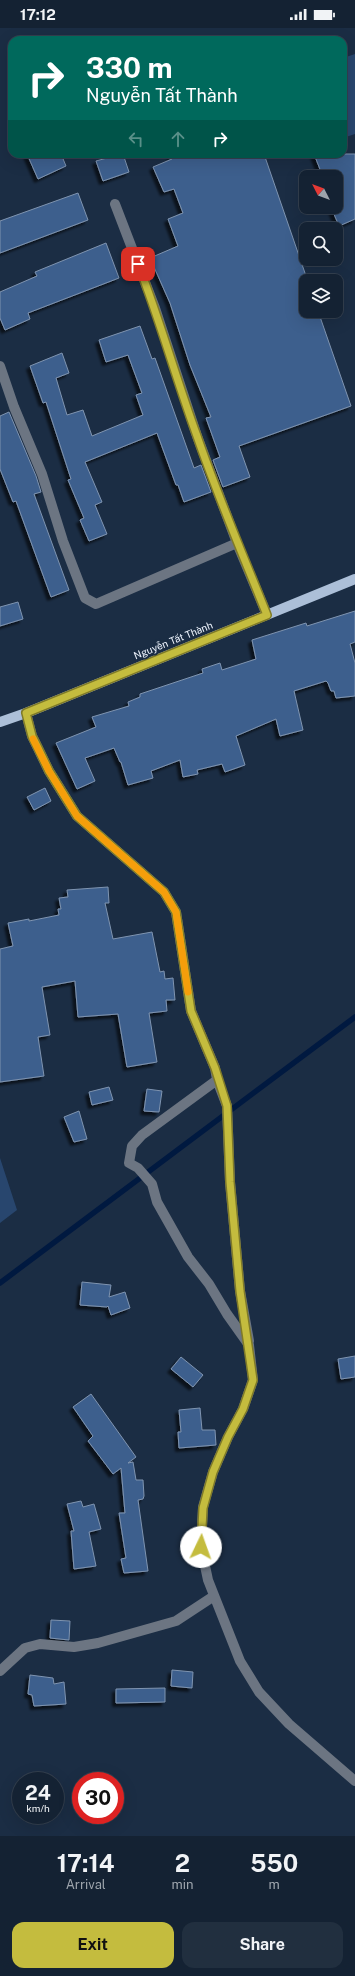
<!DOCTYPE html>
<html lang="en">
<head>
<meta charset="utf-8">
<style>
	body { margin:0; font-family:"Public Sans",sans-serif; background:#212f3f; color:#f1f3f6; height:100vh; display:flex; flex-direction:column; font-size:15px; white-space:nowrap }
	* { box-sizing:border-box; margin:0 }
	p { font-size:13px; color:#9da4ac }
	.icon { flex:none; width:22px; height:22px; fill:none; stroke:currentColor; stroke-width:2; stroke-linecap:round; stroke-linejoin:round }
	.map { position:relative; height:1808px; overflow:hidden }
	.drawer { display:flex; flex-direction:column; background:#142233; flex:1 }
	.drawer>* { flex:none }
	.guide { position:absolute; left:8px; top:8px; width:339px; height:122px; border-radius:12px; box-shadow:0 4px 16px #0002,0 0 0 1px #333f4e; background:#00695c; color:#fff; overflow:hidden }
	.needle { width:26px; rotate:312deg }
	.tools { position:absolute; left:299px; top:142px; display:grid; gap:8px }
	.tools a { display:grid; place-items:center; width:44px; height:44px; border-radius:8px; background:#142233; box-shadow:0 4px 16px #0002,0 0 0 1px #333f4e; font-size:20px }
	.speed { position:absolute; left:12px; top:1744px; display:flex; gap:8px; font-size:20px; font-weight:700; text-align:center }
	.speed>* { display:grid; place-content:center; width:52px; height:52px; border-radius:50%; background:#142233; box-shadow:0 4px 16px #0002,0 0 0 1px #333f4e; line-height:1 }
	.speed small { font-size:10px; font-weight:400 }
	.speed .limit { border:6px solid #d22; background:#fff; color:#111 }
	.pin { position:absolute; display:grid; place-items:center; width:34px; height:34px; color:#fff; margin:-17px; border-radius:8px; box-shadow:0 2px 6px #0006 }
	.me { position:absolute; width:44px; margin:-22px; rotate:3deg; stroke-linejoin:round; filter:drop-shadow(0 0 3px #0008) }
	.turn { display:flex; align-items:center; gap:14px; height:84px; padding:0 12px; font-size:18px }
	.turn .icon { width:52px; height:52px; stroke-width:2.5 }
	.turn b { display:block; font-size:28px; line-height:34px }
	.lanes { display:flex; align-items:center; height:38px; padding:0 12px; background:#0003; justify-content:center; gap:20px; direction:ltr }
	.lanes .off { opacity:.35 }
	.eta { display:flex; justify-content:space-evenly; align-items:center; height:68px; text-align:center }
	.eta b { font-size:24px; font-weight:700; line-height:28px }
	.cta { display:flex; gap:8px; margin-top:auto; padding:8px 12px }
	.cta a { flex:1; height:46px; border-radius:12px; background:#c4bc3e; color:#111; font-size:16px; font-weight:700; line-height:46px; text-align:center }
	.cta a+a { background:#212f3f; color:#f1f3f6 }
	.status { display:flex; justify-content:space-between; align-items:center; height:28px; padding:0 20px; background:#142233; direction:ltr }
	.status svg { height:11px; fill:currentColor }
	.map>svg:first-child { display:block }
	.green { fill:#28466e }
	.lines { fill:none; stroke-linecap:round; stroke-linejoin:round }
	.stream { stroke:#001940; stroke-width:5.5 }
	.building { fill:#3d5f8d; stroke:#7f94b0; filter:url(#shadow) }
	.minor { stroke:#6c7582; stroke-width:10 }
	.major { stroke:#acbfd8; stroke-width:10 }
	.route-casing { stroke:#7f7a28; stroke-width:10 }
	.route { stroke:#c4bc3e; stroke-width:7 }
	.slow { stroke:#f59e0b; stroke-width:7 }
	.labels { text-anchor:middle; dominant-baseline:central; stroke-width:4; stroke-linejoin:round; paint-order:stroke }
	.street-label { font-size:10px; fill:#eef4fe; stroke:#1b2d44 }
</style>
</head>
<body>
<div class="status"><b>17:12</b><svg viewBox="0 0 49 12"><path d="M0 12V9h3v3zM5 12V6h3v6zM10 12V3h3v9zM15 12V0h3v12zM26 1h20v11H26zM47 4h2v5h-2z"/></svg></div>
<div class="map">
<svg width="355" height="1808" viewBox="0 0 355 1808">
	<defs>
		<filter id="shadow"><feDropShadow dx="-3.5" dy="3.5" stdDeviation="1" flood-color="#0009"/></filter>
	</defs>
	<rect width="100%" height="100%" fill="#1b2d44"/>
	<!-- green -->
	<path class="green" d="M355,26V106L343,110V30Z
		M0,1130L17,1182L0,1195Z"/>
	<g class="lines">
		<!-- stream -->
		<path class="stream" d="M0,1255L355,989"/>
	</g>
	<!-- building -->
	<path class="building" d="M27,126H61L66,138L38,151Z
		M105,126H123L129,144L103,153L96,133L107,130Z
		M170,126H264L306,248V283H318L351,378L239,418L250,449L223,459L213,432L220,429L206,390L211,389L190,337L170,275L150,230L178,218L168,191L183,185L174,161L164,164L153,139L172,131Z
		M314,126H355V191L339,198L331,179H336V149H323Z
		M78,165L88,192L0,225V193Z
		M106,215L119,250L28,285L30,291L5,302L0,290V264L37,248L35,244Z
		M140,298L152,331L155,330L194,440L201,437L211,464L184,474L178,457H176L157,405L85,434L102,474L95,477L107,506L89,513L80,492L84,490L68,452L71,451L46,374L43,375L30,338L62,325L69,345L56,350L67,387L83,382L92,408L143,387L136,367L142,365L128,327L106,334L99,312Z
		M9,384L36,448L41,464L34,466L69,562L51,569L16,473L13,474L0,441V388Z
		M18,574L23,591L0,598V579Z
		M355,583V614L350,616L355,635V668L336,670L334,663H331L328,655L326,653L294,663L303,702L280,708L276,691L236,708L245,737L225,744L222,736L197,742L198,746L183,749L180,732L151,743L153,750L128,757L121,734H120L114,720L85,730L95,753L77,761L56,715L96,699L92,689L129,678L128,674L140,669V666L203,645L202,641L220,635L222,642L256,631L252,612L306,595L307,598Z
		M45,760L51,773L34,782L27,769Z
		M108,859L109,875H105L113,911L152,904L160,944L164,943L165,951L173,950L175,972H166L167,983L149,985L157,1034L127,1039L118,986L78,989L75,953L42,959L50,1007L38,1009L44,1048L0,1054V921L13,918L8,895L29,891V893L59,887L58,881H61L59,870L68,869L67,862Z
		M109,1059L113,1072L92,1077L89,1064Z
		M147,1061L162,1063L159,1084L144,1083Z
		M79,1083L87,1111L74,1114L64,1089Z
		M82,1254L111,1257L109,1269L125,1264L130,1280L111,1287L108,1278L107,1279L80,1277Z
		M355,1328V1349L341,1351L338,1331Z
		M181,1329L203,1347L193,1359L171,1341Z
		M91,1366L136,1429L128,1435L133,1434L136,1452H143L144,1468L143,1471L138,1472L148,1543L124,1545L121,1531L126,1530L119,1485H125L121,1440L113,1446L88,1413L93,1408L73,1379Z
		M200,1380L202,1402H215L216,1417L179,1420L178,1404H181L179,1382Z
		M81,1473L83,1479L94,1476L101,1501L89,1504L96,1538L74,1541L71,1503H74L67,1476Z
		M51,1592L70,1593L69,1612L50,1610Z
		M172,1642L193,1644L192,1660L171,1658Z
		M30,1647L53,1650L54,1656L64,1654L66,1676L34,1678L32,1667L28,1666Z
		M165,1660V1674L116,1675V1661Z"/>
	<g class="lines">
		<!-- minor -->
		<path class="minor" d="M115,176L155,280L197,408L237,515L267,587
			M0,338L14,379L42,446L63,513L85,570L96,576L237,515
			M26,685L32,708L49,743L77,788L164,864L176,884L191,983L215,1040L217,1052L142,1107L132,1118L129,1135L138,1140L152,1156L157,1174L188,1229L209,1256L227,1286L249,1317L253,1352L243,1381L228,1409L213,1444L203,1479L201,1519L208,1552L240,1633L259,1664L289,1696L355,1753
			M217,1052L227,1078L230,1154L240,1263L249,1313
			M0,1643L25,1620L40,1616L74,1619L98,1615L176,1593L214,1568"/>
		<!-- major -->
		<path class="major" d="M0,694L26,685L355,551"/>
	</g>
	<g class="lines">
		<defs>
			<path id="route" d="M138,236C160,292 176,351 197,408C218,469 243,527 267,587L26,685L32,708L38,720L49,743L77,788L164,864L176,884L191,983L215,1040L227,1078L230,1154L240,1263L253,1352L243,1381L228,1409L213,1444L203,1480L201,1519"/>
		</defs>
		<!-- route casing -->
		<use href="#route" class="route-casing"/>
		<!-- route -->
		<use href="#route" class="route"/>
		<!-- slow -->
		<path class="slow" d="M33,711L49,743L77,788L164,864L176,884L188,964"/>
	</g>
	<g class="labels">
		<!-- street labels -->
		<g class="street-label">
			<text transform="translate(173 612) rotate(-22)">Nguyễn Tất Thành</text>
		</g>
	</g>
</svg>
<div class="tools">
<a><svg class="needle" viewBox="-14 -14 28 28"><path d="M0-13l5 13h-10z" fill="#e53935"/><path d="M0 13l5-13h-10z" fill="#9da4ac"/></svg></a>
<a><svg class="icon" aria-label="search" viewBox="0 0 24 24"><circle cx="10" cy="10" r="6"/><path d="M15 15l6 6"/></svg></a>
<a><svg class="icon" aria-label="layers" viewBox="0 0 24 24"><path d="M12 4l9 5-9 5-9-5zM3 14l9 5 9-5"/></svg></a>
</div>
<div class="speed"><div>24<small>km/h</small></div><div class="limit">30</div></div>
<div class="pin" style="left:138px;top:236px;background:#d93025"><svg class="icon" aria-label="arrive" viewBox="0 0 24 24"><path d="M6 21V4h12l-3 4 3 4H6"/></svg></div>
<svg class="me" style="left:201px;top:1519px" viewBox="-20 -20 40 40"><circle r="19" fill="#fff"/><path d="M0-13L10 11 0 6-10 11z" fill="#c4bc3e"/></svg>
<div class="guide">
<div class="turn"><svg class="icon" aria-label="right" viewBox="0 0 24 24"><path d="M7 20v-9h11M14 6l5 5-5 5"/></svg><div><b>330 m</b>Nguyễn Tất Thành</div></div>
<div class="lanes"><svg class="icon off" aria-label="left" viewBox="0 0 24 24"><path d="M17 20v-9H6M10 6l-5 5 5 5"/></svg><svg class="icon off" aria-label="ahead" viewBox="0 0 24 24"><path d="M12 20V5M6 11l6-6 6 6"/></svg><svg class="icon" aria-label="right" viewBox="0 0 24 24"><path d="M7 20v-9h11M14 6l5 5-5 5"/></svg></div>
</div>
</div>
<section class="drawer">
<div class="eta">
<div><b>17:14</b><p>Arrival</p></div>
<div><b>2</b><p>min</p></div>
<div><b>550</b><p>m</p></div>
</div>
<div class="cta"><a>Exit</a><a>Share</a></div>
</section>
</body>
</html>
